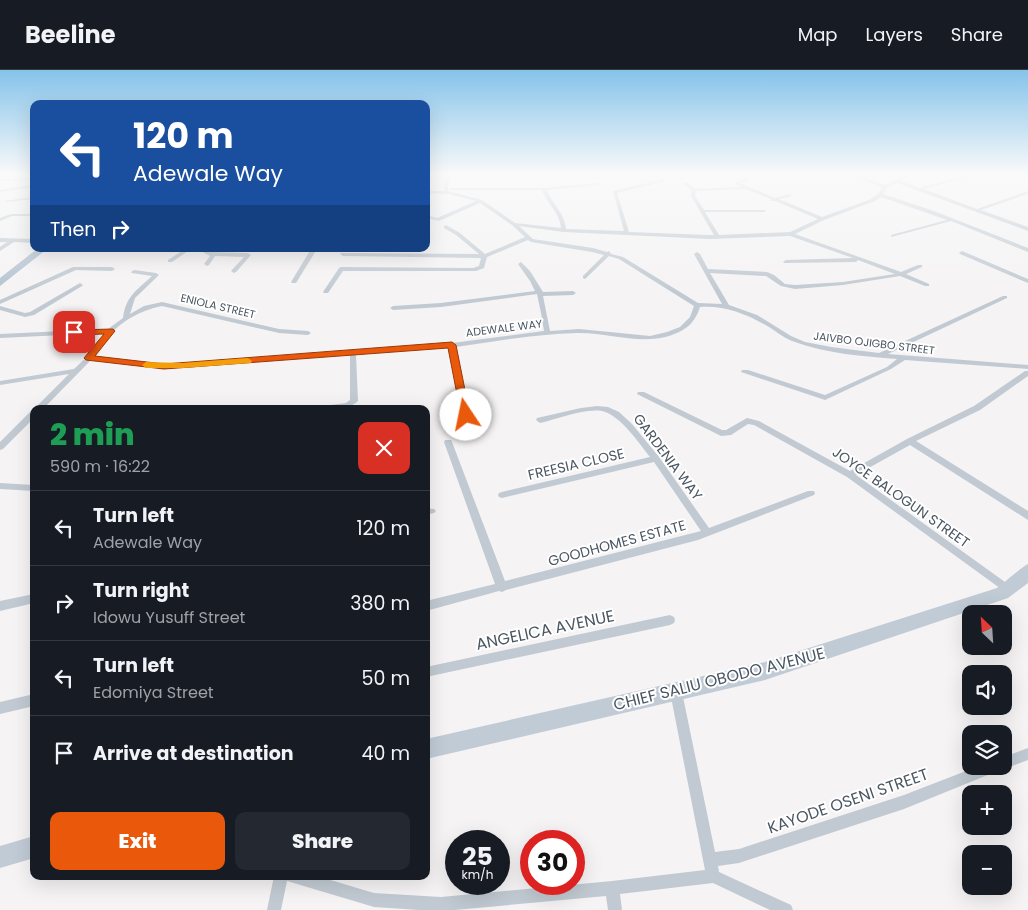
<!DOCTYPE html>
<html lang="en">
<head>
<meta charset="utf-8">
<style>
	body { margin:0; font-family:Poppins,sans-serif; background:#242831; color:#f1f3f6; height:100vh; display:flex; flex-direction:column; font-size:19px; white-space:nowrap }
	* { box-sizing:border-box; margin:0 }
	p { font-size:16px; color:#9ea1a6 }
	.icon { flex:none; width:28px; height:28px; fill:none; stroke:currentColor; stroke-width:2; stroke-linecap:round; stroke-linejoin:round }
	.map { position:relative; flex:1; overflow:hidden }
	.drawer { position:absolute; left:30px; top:335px; width:400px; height:475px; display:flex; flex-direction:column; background:#171b24; border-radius:10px; box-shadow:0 5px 20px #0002 }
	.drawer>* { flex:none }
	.top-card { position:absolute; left:30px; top:30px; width:400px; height:152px; border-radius:10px; box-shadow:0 5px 20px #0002; background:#1a4fa0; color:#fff; overflow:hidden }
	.needle { width:32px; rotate:335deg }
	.fabs { position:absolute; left:962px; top:535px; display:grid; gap:10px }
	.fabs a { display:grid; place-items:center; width:50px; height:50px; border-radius:10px; background:#171b24; box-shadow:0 5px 20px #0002; font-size:25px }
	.speed { position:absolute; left:445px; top:760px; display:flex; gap:10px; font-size:25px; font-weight:700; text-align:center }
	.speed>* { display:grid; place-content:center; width:65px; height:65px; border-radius:50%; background:#171b24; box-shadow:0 5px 20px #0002; line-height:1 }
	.speed small { font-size:12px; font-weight:400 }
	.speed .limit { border:8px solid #d22; background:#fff; color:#111 }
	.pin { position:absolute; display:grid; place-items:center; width:42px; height:42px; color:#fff; margin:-21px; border-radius:10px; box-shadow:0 2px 8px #0006 }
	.me { position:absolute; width:55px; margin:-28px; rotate:349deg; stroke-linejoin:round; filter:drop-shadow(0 0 4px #0008) }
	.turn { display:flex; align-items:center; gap:18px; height:105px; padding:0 20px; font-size:22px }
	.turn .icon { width:65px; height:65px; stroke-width:2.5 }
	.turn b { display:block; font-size:35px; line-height:42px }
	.then { display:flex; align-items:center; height:48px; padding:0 20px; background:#0003; gap:10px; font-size:19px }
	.round { display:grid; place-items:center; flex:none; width:52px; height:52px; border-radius:10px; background:#242831 }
	.overview { display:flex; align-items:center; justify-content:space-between; height:85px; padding:0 20px }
	h1 { font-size:30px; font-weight:800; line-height:38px; color:#1e9e55 }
	.action { display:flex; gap:10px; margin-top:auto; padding:10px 20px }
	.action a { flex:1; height:58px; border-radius:10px; background:#ea580c; color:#fff; font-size:20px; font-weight:800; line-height:58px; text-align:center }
	.action a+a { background:#242831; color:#f1f3f6 }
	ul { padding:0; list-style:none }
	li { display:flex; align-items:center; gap:15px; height:75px; padding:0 20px; border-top:1px solid #363941 }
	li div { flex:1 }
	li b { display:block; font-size:19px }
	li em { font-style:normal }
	header { display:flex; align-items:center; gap:30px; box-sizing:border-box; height:70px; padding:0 25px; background:#171b24; border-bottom:1px solid #363941 }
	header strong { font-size:24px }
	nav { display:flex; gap:28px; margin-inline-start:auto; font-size:18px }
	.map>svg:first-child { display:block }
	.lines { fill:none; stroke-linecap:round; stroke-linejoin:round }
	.street { fill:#c1cad2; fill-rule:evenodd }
	.secondary { fill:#c1cbd6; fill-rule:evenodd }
	.primary { fill:#b3c2d1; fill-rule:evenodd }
	.route { fill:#ea580c; stroke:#983908 }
	.slow { fill:#f59e0b }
	.labels { text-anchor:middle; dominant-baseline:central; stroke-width:4; stroke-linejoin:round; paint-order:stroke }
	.far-street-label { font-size:11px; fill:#4a5661; stroke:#fff }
	.street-label { font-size:14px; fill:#4a5661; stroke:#fff }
	.near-street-label { font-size:16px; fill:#4a5661; stroke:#fff }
</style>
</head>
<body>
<header>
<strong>Beeline</strong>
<nav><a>Map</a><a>Layers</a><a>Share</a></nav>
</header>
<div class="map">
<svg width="1028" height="840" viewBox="0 0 1028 840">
	<rect width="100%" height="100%" fill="#f5f3f3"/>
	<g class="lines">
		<!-- street -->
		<path class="street" d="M446,104H450L448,121L482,130L515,153L561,158C560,143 547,134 542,120H451L449,119L451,118H544L601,113L599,115L547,120C552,134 565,143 566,159L624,161L613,121L664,109L666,111L617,123L629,162L709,165H714L691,126L692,120L684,115V113H688L695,119L741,117L734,113L747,108L749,110L740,113L775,128L791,124V126L779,129L822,147L871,129L878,124L882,118L849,104H855L885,115L907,104H913L901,111L920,118L971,104H978L924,119L977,139L1028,121V124L981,140L1028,157V161L897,113L887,118L883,124L934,141L1028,178V182L951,151L891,167V165L947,150L881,127L875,131L824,150L795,164L901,202L918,195H922V197L906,204L929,214V216H925L900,206L843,215L795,219L781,216L766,206L710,203L729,235L757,245L791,266L805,272L831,277L879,283L1003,226H1007V228L888,284L1028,295V299L905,290L891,299L825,330L741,302L742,300H748L825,325L887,297L897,289C863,286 827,284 795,272C785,269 777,262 769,257C747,244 724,235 700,237C695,252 688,259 672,265C641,276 608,262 577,263C537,264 496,271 456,277L469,345L465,348L461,345L449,277L356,285L358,331C346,342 326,339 311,339L315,337L346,333L350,330V285L183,298L148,297L91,290L43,339H34L69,304L0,315V311L74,299L94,280L105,263L0,268V264L108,259L123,248C126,226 136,221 152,206L132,203L131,202L134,200L156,203L159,205L135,228L130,244L144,236L162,232L279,259L308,261L311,263L308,265L279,263L162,236C145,239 122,250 111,264C105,272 101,280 94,287L148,293L183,294L452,273L544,261L541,243L537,224L441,237L393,240L390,238L393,236L441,233L535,221L530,211L518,194L521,192L530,201L543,222L573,221L576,223L573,225L543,226L550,261L579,259L650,266L667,262L680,257L690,247L694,236L619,189L609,186L585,209L583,208V206L604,185L592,182L531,172L528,170L487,187L484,198L476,201H343L328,223H324L323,222L339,198L341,197L473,198L479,196L481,188L343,186L340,184L341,183L479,184L456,165L444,158V156L446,155L460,163L485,184L525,167L512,155L480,133L439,151L426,148V145L437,148L476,131L449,124L426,123V121H444ZM744,119H746L771,129V131H775L818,149L790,162L719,165L705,142H764L766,141L764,140H704L695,126L696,121ZM519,156L564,162L709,169L790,166L853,188L786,190L783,192L784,193L856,192L858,190L895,204L843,212L795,215L785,214L774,205L767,202L708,199L700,184L697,182L694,184L722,234L698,233L623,187L611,184L609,181L607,182L593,178L533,169Z
			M34,108V110L0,111V109Z
			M34,115V117L0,122V120Z
			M34,127V129L6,132L4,131Z
			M11,144H34V146H12L0,151V148Z
			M0,168L34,169V173L14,172L0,181V177L7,172H0Z
			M185,179H191L172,192H168V190Z
			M197,179H204L212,182L248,183L251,185L236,202L234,203L231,201L244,187L215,186L209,195L207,196L204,194L210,186Z
			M311,179H317L296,213H292L291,212Z
			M962,181L1028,209V213L960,184L959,183Z
			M73,197H112L115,199L112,201L76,200L0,234V230Z
			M80,213L83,215L82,216L34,245L25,247L0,240V236L25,243L30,242Z
			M1025,301H1028V306L980,340L916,371L1028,441V450L910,375L856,405L1012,517L1013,520L1012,523L1008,524L847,407L754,355L748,354L731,365L721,366L637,324L638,322H644L722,360H726L747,348L759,351L850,401L907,369L974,336Z
			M597,336L608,337L619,342L632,354L659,387L709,458L808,421H814L815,423L814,425L698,470L506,520L502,522L499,521L426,541V531L495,514L444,372L445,370H451L452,372L505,511L701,461L654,392L502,428L499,427L498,425L499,423L502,422L650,387C639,373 620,345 602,341C584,338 558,349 540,353L536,350L537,348L581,338Z
			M31,341H34V348L3,379L0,380V372Z
			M0,413L34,415V421L0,419Z
			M426,438L434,439L436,441L434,443L426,445Z
			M34,524V533L0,541V531Z
			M670,545L674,547L675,550L674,553L670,555L426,607V597Z
			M676,616L680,618L682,622L715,782L739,779L904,725L979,696H1004V687L1028,678V690L1004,699L1001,698L1000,700L904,739L739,793L718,796L719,802L791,835L793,840H770L713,813L620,824L622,840H608L606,826L455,840H419L374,837L287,811L281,840H267L274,806H317L374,823L441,827L612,811L705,800L670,622L672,618Z
			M34,624V636L0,644V632Z"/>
		<!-- secondary -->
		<path class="secondary" d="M1028,494V513L1008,528L765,610L426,689V669L765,592L997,518C1005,512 1022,497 1028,494Z
			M34,766V788L0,798V776Z"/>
		<!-- primary -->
		<path class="primary" d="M37,179H47L0,216V208Z"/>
	</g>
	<!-- sky -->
	<linearGradient id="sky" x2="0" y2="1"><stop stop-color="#85c3ea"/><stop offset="0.47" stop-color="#fafafa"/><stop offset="1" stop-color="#fafafa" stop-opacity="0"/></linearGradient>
	<rect width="1028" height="222" fill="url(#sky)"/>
	<!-- route -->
	<path class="route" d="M113,259L115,261L95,286L164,294L452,272L456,275L470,345L466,348L461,345L448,278L164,299L86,290L84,288L104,264L74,265L69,262L74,260Z"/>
	<!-- slow -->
	<path class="slow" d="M248,288L252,291L251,293L183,298H146L142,295L146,292L183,293Z"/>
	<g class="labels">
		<!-- far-street labels -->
		<g class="far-street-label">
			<text transform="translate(218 236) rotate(13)">ENIOLA STREET</text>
			<text transform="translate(504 258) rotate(-7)">ADEWALE WAY</text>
			<text transform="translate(874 273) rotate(7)">JAIVBO OJIGBO STREET</text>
		</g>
		<!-- street labels -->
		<g class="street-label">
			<text transform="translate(668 387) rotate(53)">GARDENIA WAY</text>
			<text transform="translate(576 394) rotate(-13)">FREESIA CLOSE</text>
			<text transform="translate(901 427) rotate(35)">JOYCE BALOGUN STREET</text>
			<text transform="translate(617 473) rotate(-15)">GOODHOMES ESTATE</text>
		</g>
		<!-- near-street labels -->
		<g class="near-street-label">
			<text transform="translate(545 560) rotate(-12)">ANGELICA AVENUE</text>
			<text transform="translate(719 609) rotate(-14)">CHIEF SALIU OBODO AVENUE</text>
			<text transform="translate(848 731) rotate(-19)">KAYODE OSENI STREET</text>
		</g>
	</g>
</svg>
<div class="fabs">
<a><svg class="needle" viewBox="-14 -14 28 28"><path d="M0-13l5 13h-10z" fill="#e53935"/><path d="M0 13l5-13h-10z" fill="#9ea1a6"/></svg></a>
<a><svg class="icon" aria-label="sound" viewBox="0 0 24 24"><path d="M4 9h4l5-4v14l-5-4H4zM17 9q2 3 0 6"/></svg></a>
<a><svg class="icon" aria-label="layers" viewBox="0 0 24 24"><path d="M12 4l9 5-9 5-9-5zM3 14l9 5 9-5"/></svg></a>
<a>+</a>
<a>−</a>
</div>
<div class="speed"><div>25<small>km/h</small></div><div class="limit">30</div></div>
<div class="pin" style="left:74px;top:262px;background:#d93025"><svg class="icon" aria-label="arrive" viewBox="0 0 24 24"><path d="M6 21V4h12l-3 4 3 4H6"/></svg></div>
<svg class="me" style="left:466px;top:345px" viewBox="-20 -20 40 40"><circle r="19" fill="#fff"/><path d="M0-13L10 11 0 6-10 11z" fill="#ea580c"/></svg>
<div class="top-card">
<div class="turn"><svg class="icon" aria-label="left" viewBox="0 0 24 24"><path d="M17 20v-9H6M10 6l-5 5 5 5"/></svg><div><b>120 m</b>Adewale Way</div></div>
<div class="then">Then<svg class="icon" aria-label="right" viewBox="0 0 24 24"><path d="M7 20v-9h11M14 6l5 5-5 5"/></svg></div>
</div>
<section class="drawer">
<div class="overview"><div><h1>2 min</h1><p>590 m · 16:22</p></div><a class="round" style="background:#d93025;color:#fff"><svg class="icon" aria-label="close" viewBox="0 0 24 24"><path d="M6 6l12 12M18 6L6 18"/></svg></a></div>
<ul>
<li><svg class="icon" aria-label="left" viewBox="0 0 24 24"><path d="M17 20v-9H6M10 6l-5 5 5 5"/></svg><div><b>Turn left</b><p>Adewale Way</p></div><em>120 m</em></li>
<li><svg class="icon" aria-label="right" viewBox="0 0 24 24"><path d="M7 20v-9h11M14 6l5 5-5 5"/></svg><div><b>Turn right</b><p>Idowu Yusuff Street</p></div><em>380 m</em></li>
<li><svg class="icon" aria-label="left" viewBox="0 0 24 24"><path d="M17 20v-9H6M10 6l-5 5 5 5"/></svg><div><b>Turn left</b><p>Edomiya Street</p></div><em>50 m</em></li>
<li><svg class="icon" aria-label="arrive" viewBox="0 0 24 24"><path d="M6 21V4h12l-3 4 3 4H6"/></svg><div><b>Arrive at destination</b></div><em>40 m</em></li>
</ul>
<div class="action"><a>Exit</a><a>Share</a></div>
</section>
</div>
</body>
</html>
